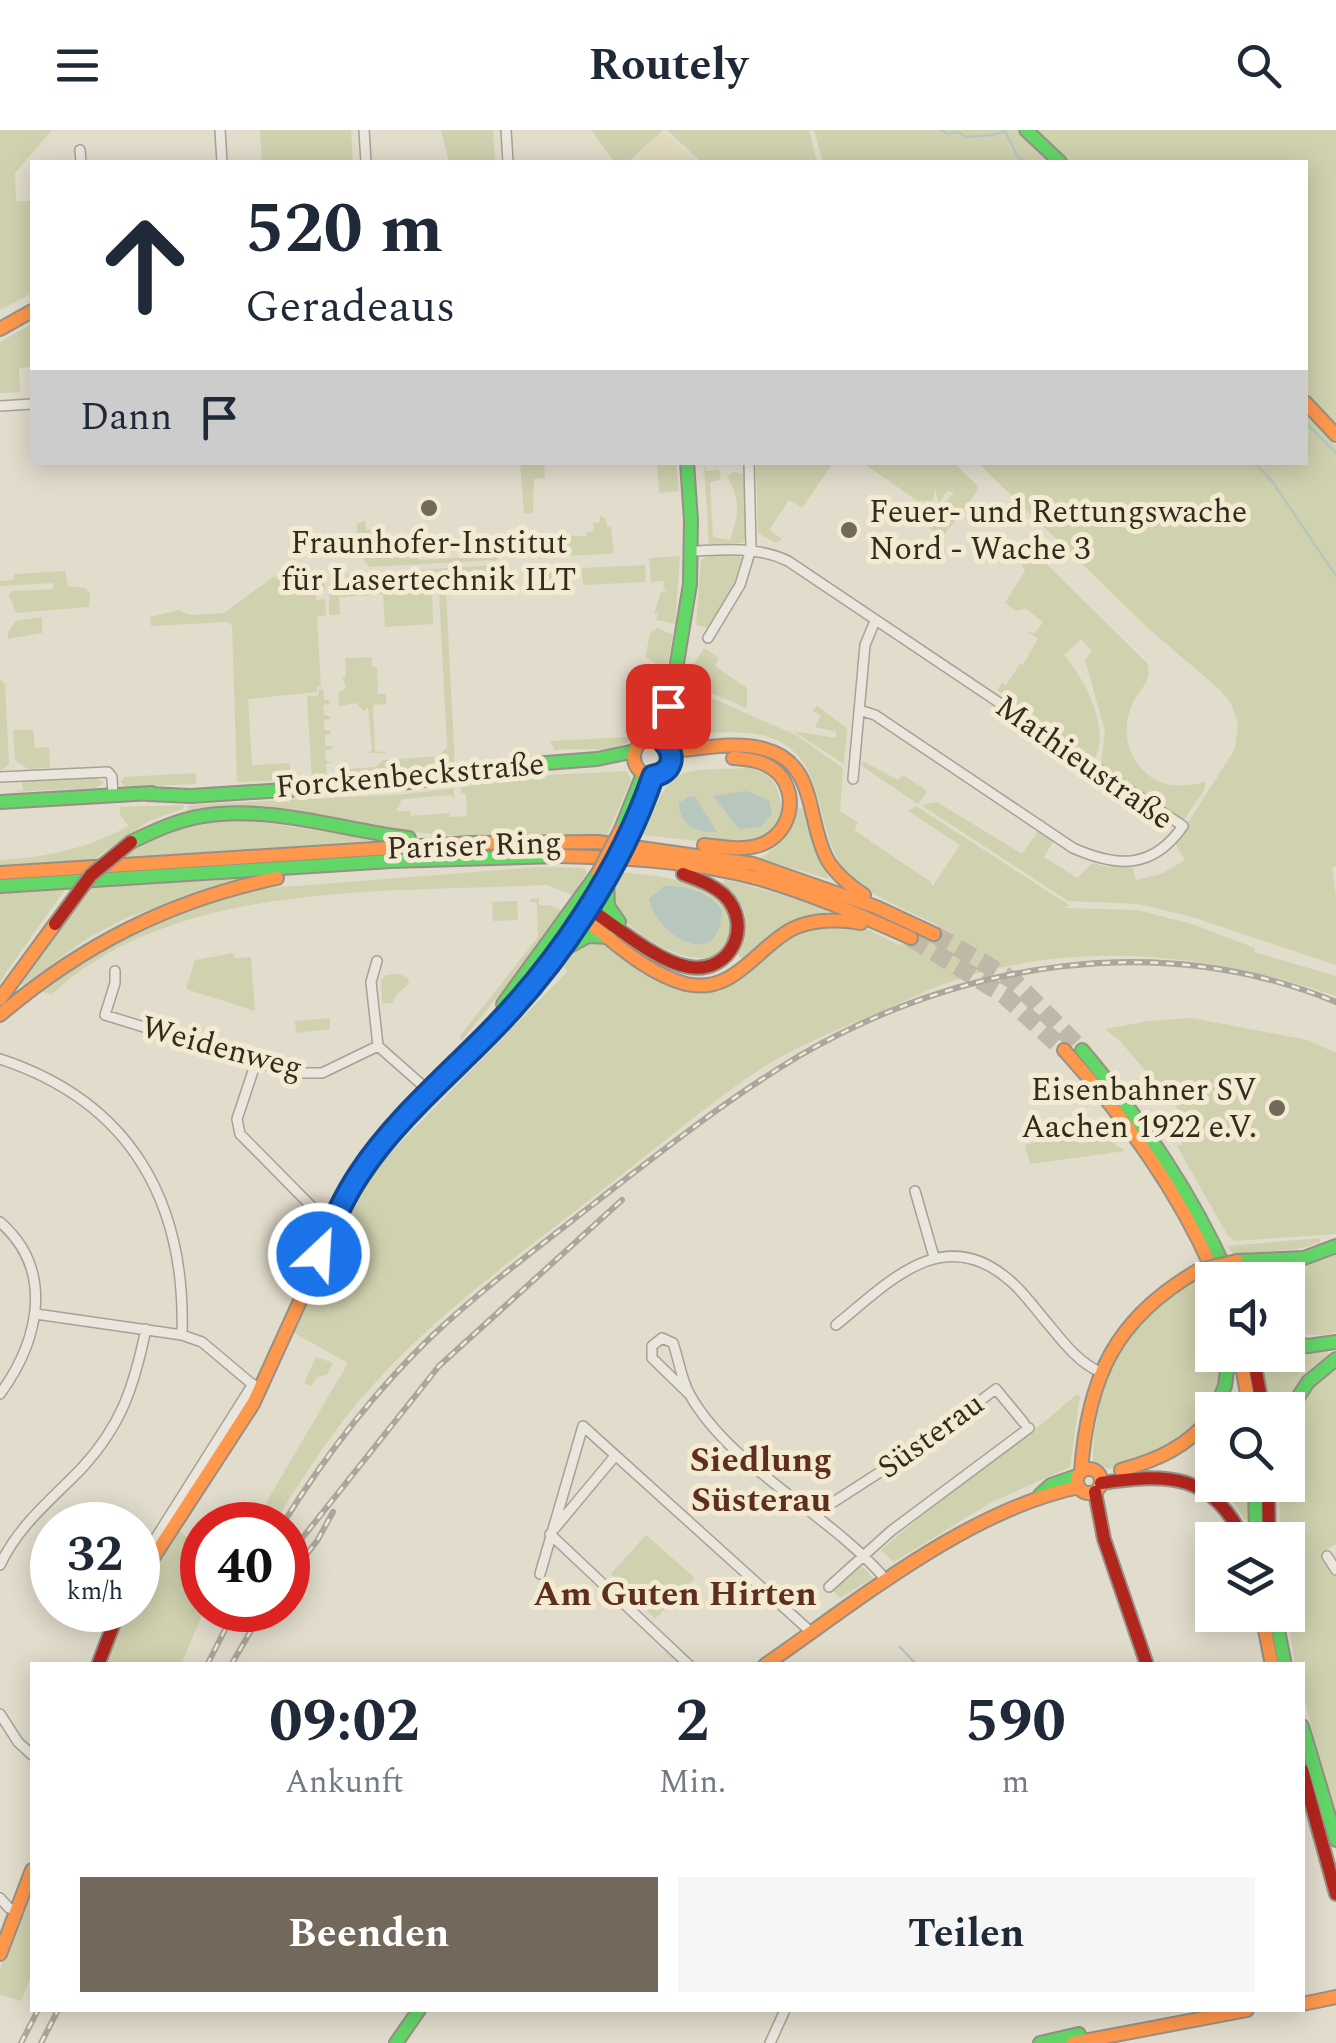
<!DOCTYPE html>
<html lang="de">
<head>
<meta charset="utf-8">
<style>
	body { margin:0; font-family:Spectral,serif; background:#f6f6f7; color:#1f2937; height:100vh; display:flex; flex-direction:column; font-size:38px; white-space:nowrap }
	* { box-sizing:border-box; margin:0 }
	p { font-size:32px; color:#747a83 }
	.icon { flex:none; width:55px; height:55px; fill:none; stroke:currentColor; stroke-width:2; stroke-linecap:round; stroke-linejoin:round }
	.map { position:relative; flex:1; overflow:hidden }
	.panel { position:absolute; left:30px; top:1532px; width:1275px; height:350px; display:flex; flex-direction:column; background:#fff; border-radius:0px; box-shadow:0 5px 25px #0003 }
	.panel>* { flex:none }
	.hud { position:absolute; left:30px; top:30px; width:1278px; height:305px; border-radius:0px; box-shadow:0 5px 25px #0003; background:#fff; color:#1f2937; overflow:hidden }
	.buttons { position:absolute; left:1195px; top:1132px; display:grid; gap:20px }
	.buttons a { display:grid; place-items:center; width:110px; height:110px; border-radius:0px; background:#fff; box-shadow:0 5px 25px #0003; font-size:50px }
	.speed { position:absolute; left:30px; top:1372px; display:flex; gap:20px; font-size:50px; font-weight:700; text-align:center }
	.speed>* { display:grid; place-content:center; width:130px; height:130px; border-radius:50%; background:#fff; box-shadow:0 5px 25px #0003; line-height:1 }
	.speed small { font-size:25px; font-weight:400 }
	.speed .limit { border:15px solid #d22; background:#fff; color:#111 }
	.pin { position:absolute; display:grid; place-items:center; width:85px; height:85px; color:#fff; margin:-42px; border-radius:20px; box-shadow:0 5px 15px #0006 }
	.me { position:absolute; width:110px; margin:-55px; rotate:25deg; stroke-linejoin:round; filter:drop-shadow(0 0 8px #0008) }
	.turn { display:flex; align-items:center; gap:35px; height:210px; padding:0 50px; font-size:45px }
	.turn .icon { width:130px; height:130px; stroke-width:2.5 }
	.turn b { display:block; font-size:70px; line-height:85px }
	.then { display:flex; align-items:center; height:95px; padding:0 50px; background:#0003; gap:20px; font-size:38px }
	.eta { display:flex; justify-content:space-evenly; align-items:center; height:170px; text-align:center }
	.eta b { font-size:60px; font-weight:700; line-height:70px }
	.cta { display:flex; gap:20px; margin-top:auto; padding:20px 50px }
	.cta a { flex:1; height:115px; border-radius:0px; background:#72685b; color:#fff; font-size:40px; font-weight:700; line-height:115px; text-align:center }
	.cta a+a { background:#f6f6f7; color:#1f2937 }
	header { display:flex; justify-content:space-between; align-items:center; height:130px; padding:0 50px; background:#fff; font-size:45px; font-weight:700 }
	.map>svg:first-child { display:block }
	.farmland { fill:#e1dabd }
	.green { fill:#d0d1af }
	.water { fill:#b7c7bd }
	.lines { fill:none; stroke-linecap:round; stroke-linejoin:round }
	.stream { stroke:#b7c7bd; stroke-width:2.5 }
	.highway-tunnel { stroke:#bfb8a9; stroke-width:18; stroke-dasharray:18 9; stroke-linecap:butt }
	.street-casing { stroke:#a7a195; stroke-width:12 }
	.fast-casing { stroke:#979085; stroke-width:16 }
	.slow-casing { stroke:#979085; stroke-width:16 }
	.jam-casing { stroke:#979085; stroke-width:16 }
	.street { stroke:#eae6dd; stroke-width:9 }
	.fast { stroke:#63d668; stroke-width:12 }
	.slow { stroke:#ff974d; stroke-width:12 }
	.jam { stroke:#b3261e; stroke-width:12 }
	.rail-casing { stroke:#aaa69d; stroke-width:6 }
	.rail { stroke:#f3ead2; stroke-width:2.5; stroke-dasharray:8; stroke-linecap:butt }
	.fast-bridge-casing { stroke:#979085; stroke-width:16; stroke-linecap:butt }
	.slow-bridge-casing { stroke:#979085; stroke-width:16; stroke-linecap:butt }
	.jam-bridge-casing { stroke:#979085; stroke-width:16; stroke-linecap:butt }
	.fast-bridge { stroke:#63d668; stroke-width:12 }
	.slow-bridge { stroke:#ff974d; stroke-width:12 }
	.jam-bridge { stroke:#b3261e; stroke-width:12 }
	.route-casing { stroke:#114b97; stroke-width:25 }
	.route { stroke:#1a73e8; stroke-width:18 }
	.poi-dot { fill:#72685b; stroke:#f3ead2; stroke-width:4 }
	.labels { text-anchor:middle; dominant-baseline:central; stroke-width:10; stroke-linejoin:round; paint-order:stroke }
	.poi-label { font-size:32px; fill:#352a1e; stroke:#f3ead2; text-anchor:start }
	.street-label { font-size:32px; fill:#352a1e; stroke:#f3ead2 }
	.neighbourhood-label { font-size:35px; font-weight:bold; fill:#5e2f21; stroke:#f3ead2 }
</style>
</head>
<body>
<header><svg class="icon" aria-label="menu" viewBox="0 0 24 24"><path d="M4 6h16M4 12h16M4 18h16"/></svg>Routely<svg class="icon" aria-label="search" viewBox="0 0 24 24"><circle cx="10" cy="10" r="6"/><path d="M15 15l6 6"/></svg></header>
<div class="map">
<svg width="1336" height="1913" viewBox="0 0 1336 1913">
	<rect width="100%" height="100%" fill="#e2dccc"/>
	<!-- farmland -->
	<path class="farmland" d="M662,1L681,19L697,32H645L640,23Z"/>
	<!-- green -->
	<path class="green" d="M0,0H52L15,43L16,71H32V163L0,180Z
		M260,0H351L353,32H262Z
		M441,0H493L495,32H449Z
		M591,0H661L662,1L628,32H614Z
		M667,0H809L817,32H701Z
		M814,0H1016L1048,32H823Z
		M1035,0H1336V296L1305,261V32H1069Z
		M32,194V237L19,238L20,262L0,263V212Z
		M1305,282L1336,316V736L1332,738L1336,766V835L1189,786L1138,774L1068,771L921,675L937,672L1022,724L1039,700L1054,710L1044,727L1077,748L1093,733L1107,737L1132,736L1136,750L1161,744L1185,730L1175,713L1235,619L1238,594L1231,573L1218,558L1151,501L978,333L1305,332Z
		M862,332L954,333L977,355L978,360L944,405L939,404L909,384L915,376L939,385L943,380L940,378L954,363L947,361L939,373L935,359L933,371H917Z
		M520,333L544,334L545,348L534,349L533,383H524Z
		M657,333H676L679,361L659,363Z
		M756,333H833L802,378L789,370L769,400L782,409L776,413L758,403Z
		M704,336L707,341L718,340L721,344L719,350L710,352L713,407L730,410C740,382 740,370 727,346L734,342L745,345L747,403L743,413L709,414Z
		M600,386L606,389L607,397H611L614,422L610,424L534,427L532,430L530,405L586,406L587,402L594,401L593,393L600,392Z
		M365,390L366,400L372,399L374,392L376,422L391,421L392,428L399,427L398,421L415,420L419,430L497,426L498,430L369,437L359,423L373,422L371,403H357V394Z
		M1023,411L1147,533C1153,553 1139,558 1132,575C1122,598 1126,625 1145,642C1162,659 1183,657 1205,652V659L1183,691L1101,634L1105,601L1085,530L1092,521L1081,509L1064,525C1084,547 1112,602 1094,629L997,560L1002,553L1006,555L1020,534L1023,535L1038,509L1028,502L1035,503L1043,492L1025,478L1017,481L1005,473L1025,441L1016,421Z
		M680,426L675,494L656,490L658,484L654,483L661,462L668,461L663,457L664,451L651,452L649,428Z
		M708,426L739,425L742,428L733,457L709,498L696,495L701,430Z
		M497,435L514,441L515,452L453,455V461L446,462L455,637L394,641L396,634H390L392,641L339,647V638L345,633L349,639L376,637L383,630L439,626L447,617L439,462H432L433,494L385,497L383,464L362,466V460L357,461V466L339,467L340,485H329V465L343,454L348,444Z
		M645,435L646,452L583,455L582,438Z
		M571,439V456L564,450L554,449L541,462L540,440Z
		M65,441L68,456L85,458L90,464L89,477L16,483L9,465L12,461L53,459V453L0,456V451L13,450L15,444Z
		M324,445L325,461L316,462V470L325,469L326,485L317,487L321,556H317V562L248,569L252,635L290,633V650L237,652L232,496L228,492L151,496L150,487L179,480L189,485L224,483L273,447Z
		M42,487V503L8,509V502L16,491Z
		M658,498L673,505C664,549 661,612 607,619C590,621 565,617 555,621L550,611L626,607L638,600L658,536L645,526L651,502Z
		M704,518L719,528L715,536L747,558V578L686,553V547Z
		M372,527V537H377L378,564H386V574L373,575L375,621L390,623H369L372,619L368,578L364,581L356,573L339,576L338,562L344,560L346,556L342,548L346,546L345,528Z
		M0,549L5,554L9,635L0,641Z
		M684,556L796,605L843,638L840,681L858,693L854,700L931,752L932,757L960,715L908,681L916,676L1069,775L1064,778L1138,780L1195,795L1255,818L1254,822L1336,846V866C1210,823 1072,808 944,854C923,862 902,872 882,881C838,899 793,917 753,944C697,983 645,1027 592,1068C518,1125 436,1185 374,1254C334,1297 304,1346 273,1395H253L348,1233L289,1200L363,1051L568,841L558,833L573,817L593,808L690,861L797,803L821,794L864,797L898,815L953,804C925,786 866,767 847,743C811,700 831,624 765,606C736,598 703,606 673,601Z
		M323,559L324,570H329L330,574L323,575L324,585L330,586V589L324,590V600L331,601V604L325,605V616H332V619L325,620L326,631L332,633L326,634V644H333V647L312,649L307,566H318L319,560Z
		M817,576L847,598L844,634L793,601L836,608V602L815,597L821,585L812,581Z
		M13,600H33L35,618L49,617L50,638L28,639L15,630Z
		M863,631L898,650L903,645L926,660V664L918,674L862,636Z
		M749,638C776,644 779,659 783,684C777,692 771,703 762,707C736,720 672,707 643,705C674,633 672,641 749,638Z
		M627,641L631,650L607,705H441L351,695L275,678L187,681L189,675L406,664L454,658V671L452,665L402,669L396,681H410L411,686L449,683L450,687L467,686L466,664L461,663V657L550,645Z
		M196,643V654L125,657L121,652L124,647Z
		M97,648L104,653L96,658L10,662L23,660L22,650Z
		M184,675L183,679L149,691L94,729L0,736V730C52,726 83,720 129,696L120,685V677Z
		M797,678L804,679L829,749L760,729C781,714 791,704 797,678Z
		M228,687L393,712L118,729L174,697Z
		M537,737L584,738L587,742L573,765L547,755C388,763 175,749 51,865L40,861L112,811L175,783L258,759Z
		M621,742C667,747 695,748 729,781C729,788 731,797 730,804C718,862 618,800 613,772C612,762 618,751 621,742Z
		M248,748L128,787L88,808L23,855L19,854L92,758Z
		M724,749L826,777V782L787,793L746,828H740L737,823C752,797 748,772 723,755Z
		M66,758L7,841L0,853V762Z
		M539,768V775H550L563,781L530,828L462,910L459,907L538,807L537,776L535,772H530V769Z
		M517,771L518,790L493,791L492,772Z
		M234,823L235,828L251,827L255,881L186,859L195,830Z
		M400,844L408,849L409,854L397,864L392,873L382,874L381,851L386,845Z
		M330,888V899L296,903L295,891Z
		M1192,888L1308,910L1336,923V1104L1235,1111L1228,1106L1177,1016L1182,1015L1185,987L1120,911L1105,899L1149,891Z
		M1076,1001L1079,1014L1106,1008L1125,1021L1030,1034L1025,1015Z
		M1320,1108V1113L1297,1119L1233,1124L1228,1116Z
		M1336,1121V1202C1318,1208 1305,1204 1288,1199V1150H1247L1240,1137C1275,1135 1304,1138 1336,1121Z
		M1202,1146L1212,1167V1225H1220C1219,1241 1219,1257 1212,1272C1194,1310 1146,1331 1108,1339L1093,1331C1094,1253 1127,1176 1202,1146Z
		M1288,1220L1313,1223L1328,1221L1329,1225L1311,1238L1281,1280H1270L1261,1225H1288Z
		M316,1227L333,1233L327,1245L317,1247L311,1256L304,1253Z
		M1336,1240V1414L1321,1423L1336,1447V1693L1303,1564L1302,1535H1295C1287,1492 1288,1454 1288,1410H1280L1279,1355H1288C1288,1322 1282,1282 1310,1258C1318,1251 1328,1246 1336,1240Z
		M1076,1265L1080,1266L1070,1337L990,1373L894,1432L881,1420C944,1365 1013,1320 1076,1265Z
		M1226,1355H1246L1248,1389L1245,1390L1227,1362Z
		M180,1401L202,1421L204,1480L181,1535H103L125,1480H138V1460L176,1402Z
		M646,1405L695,1448L655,1489L611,1444Z
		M859,1433L873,1448L840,1468L832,1460Z
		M32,1756V1844L21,1871L0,1865V1839Z"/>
	<!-- water -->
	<path class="water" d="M746,661L769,670L772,684L761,697L739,699L713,666Z
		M689,666L695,667L717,702C696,702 680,697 679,673Z
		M664,756C687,756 708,761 722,780C720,845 655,804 649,769Z"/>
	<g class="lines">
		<!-- stream -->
		<path class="stream" d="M941,0L948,4L958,2L966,7L992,5L1005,1L1018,27L1026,32
			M1305,292L1336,323
			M1254,332L1272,351L1336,446
			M900,1517L917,1535"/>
		<!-- highway-tunnel -->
		<path class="highway-tunnel" d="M934,804L1014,851L1082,920
			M911,808L1004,865L1064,920"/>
		<defs>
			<path id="street" d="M220,0L222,32
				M364,0L366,32
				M506,0L508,32
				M80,20L81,32
				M0,276L32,274
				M691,421C725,420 757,416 788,431L1183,696C1153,739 1118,738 1073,718L875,585L859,580
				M708,508L740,455L751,419L749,332
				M0,647L108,642L112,647L113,666
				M853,649L865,515L875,491
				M377,831L371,852L378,916L430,962
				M115,841V853L105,885L292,943H322L378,916
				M0,929C131,972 186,1072 182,1205
				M256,932L237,989L240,1004L318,1083L334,1092
				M915,1061L934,1127
				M0,1092C56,1141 38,1212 0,1264
				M36,1184L182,1205L202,1212L259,1260
				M836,1195C888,1153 942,1093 1008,1149C1022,1160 1033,1176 1044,1189C1061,1209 1076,1231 1100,1242
				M689,1264L652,1228V1216L662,1208L673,1213C679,1230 681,1249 690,1265C731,1338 832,1385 887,1451
				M815,1384L908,1324L996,1259L1024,1293
				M555,1398L615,1326
				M550,1404L689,1535
				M1327,1426L1336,1440
				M0,1435C19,1395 51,1370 81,1339C122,1295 134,1256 146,1199
				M138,1436L253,1254
				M540,1444L583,1296L811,1502
				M829,1457L891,1401L1029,1298
				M0,1584L18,1612L32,1625
				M0,1768L9,1778L18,1781
				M770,1913L785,1880"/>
			<path id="fast" d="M1026,0L1060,32
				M664,612L690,454L691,390L687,332
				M148,664L191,666L410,652L520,635L597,629L635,621
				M0,672L152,663
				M621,699L643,644
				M131,712C154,701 177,690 203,686C271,675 342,700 409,708
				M607,748L608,776L619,792
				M0,756L391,731L561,726
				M555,824L588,806L610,807
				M503,874L598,743
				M1082,920C1142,991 1193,1064 1230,1150
				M1237,1131L1304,1128L1336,1116
				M1288,1212L1308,1216L1336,1212
				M1215,1280L1225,1256L1229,1225
				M1288,1283L1308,1252L1336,1229
				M1255,1355L1256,1410
				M1040,1365L1051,1355L1077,1346
				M1275,1485L1285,1535
				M1302,1596L1336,1710
				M396,1913L419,1880
				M1040,1913L1079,1904"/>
			<path id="slow" d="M0,199L32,181
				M1305,272L1336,305
				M634 627a19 19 0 1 1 38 0a19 19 0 1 1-38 0Z
				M671,621C701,619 734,611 764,619C817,633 806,687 826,727C834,743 849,755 864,765
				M629,706L653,646
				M704,715C722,717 742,721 760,715C790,705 800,666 778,643C766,631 749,629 733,628
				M561,726C628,728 695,731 760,749C812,764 862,786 911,808
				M0,743L469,713L598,712L753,734L876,777L934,804
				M582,787C613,811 647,844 686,854C734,865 756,818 792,799C812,789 839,789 861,793
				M0,869L55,794
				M0,885C82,815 171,770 277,748
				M1064,920C1127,990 1180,1063 1217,1150
				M1240,1225L1250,1280
				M1077 1351a12 12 0 1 1 24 0a12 12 0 1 1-24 0Z
				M1121,1340C1158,1330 1188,1316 1212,1286
				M1081,1341C1088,1247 1115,1188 1199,1140
				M138,1451L253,1274L357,1046L443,948L502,888L555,824L606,750
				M1262,1485L1272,1535
				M765,1535C858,1471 968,1380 1079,1357
				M0,1824L32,1740
				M1302,1874L1336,1867
				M1073,1913L1247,1880"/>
			<path id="jam" d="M588,778C615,795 657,832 689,837C731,844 754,795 724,765C712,754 698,750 683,744
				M1253,1225L1263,1280
				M1101,1353C1168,1343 1212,1343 1244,1410
				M1268,1355L1269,1410
				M1095,1362L1104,1409L1147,1535
				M98,1535L119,1480
				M1302,1640L1336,1764"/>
		</defs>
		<!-- street casing -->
		<use href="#street" class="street-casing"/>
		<!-- fast casing -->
		<use href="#fast" class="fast-casing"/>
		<!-- slow casing -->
		<use href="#slow" class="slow-casing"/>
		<!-- jam casing -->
		<use href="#jam" class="jam-casing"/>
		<!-- street -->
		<use href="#street" class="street"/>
		<!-- fast -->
		<use href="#fast" class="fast"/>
		<!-- slow -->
		<use href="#slow" class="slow"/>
		<!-- jam -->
		<use href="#jam" class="jam"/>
		<defs>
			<path id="rail" d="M282,1395C325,1326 373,1263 432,1206C483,1158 541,1115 596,1072C662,1021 727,969 799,926C961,832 1159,799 1336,872
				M288,1426L439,1236L622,1070
				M288,1448L317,1411L333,1382
				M207,1535L235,1480
				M231,1535L263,1480
				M21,1913L38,1880
				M41,1913L58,1880"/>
		</defs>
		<!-- rail casing -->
		<use href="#rail" class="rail-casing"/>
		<!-- rail -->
		<use href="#rail" class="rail"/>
		<defs>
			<path id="fast-bridge" d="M610,744L629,706"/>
			<path id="slow-bridge" d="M598,743L621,699
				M1199,1140L1237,1131"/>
			<path id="jam-bridge" d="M55,794L91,745L131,712"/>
		</defs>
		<!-- fast-bridge casing -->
		<use href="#fast-bridge" class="fast-bridge-casing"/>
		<!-- slow-bridge casing -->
		<use href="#slow-bridge" class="slow-bridge-casing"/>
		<!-- jam-bridge casing -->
		<use href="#jam-bridge" class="jam-bridge-casing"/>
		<!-- fast-bridge -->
		<use href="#fast-bridge" class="fast-bridge"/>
		<!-- slow-bridge -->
		<use href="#slow-bridge" class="slow-bridge"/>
		<!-- jam-bridge -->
		<use href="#jam-bridge" class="jam-bridge"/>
	</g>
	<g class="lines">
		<defs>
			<path id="route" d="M319,1124C331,1097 343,1068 360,1043C394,991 447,946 490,902C559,832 621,739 653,646C672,643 677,626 664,612L668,576"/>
		</defs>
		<!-- route casing -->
		<use href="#route" class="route-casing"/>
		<!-- route -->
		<use href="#route" class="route"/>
	</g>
	<!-- markers -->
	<g class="poi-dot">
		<circle cx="429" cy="378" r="10"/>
		<circle cx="849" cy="400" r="10"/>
		<circle cx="1277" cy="978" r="10"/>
	</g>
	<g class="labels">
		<!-- poi labels -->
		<g class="poi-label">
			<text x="869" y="382">Feuer- und Rettungswache<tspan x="869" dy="37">Nord - Wache 3</tspan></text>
			<text x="429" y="413" text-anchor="middle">Fraunhofer-Institut<tspan x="429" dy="37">für Lasertechnik ILT</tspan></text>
			<text x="1257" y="960" text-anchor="end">Eisenbahner SV<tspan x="1257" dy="37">Aachen 1922 e.V.</tspan></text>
		</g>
		<!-- street labels -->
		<g class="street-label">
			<text transform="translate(1084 633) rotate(35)">Mathieustraße</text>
			<text transform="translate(410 646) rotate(-5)">Forckenbeckstraße</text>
			<text transform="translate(474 716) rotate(-2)">Pariser Ring</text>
			<text transform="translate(222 918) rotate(15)">Weidenweg</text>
			<text transform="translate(931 1306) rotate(-36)">Süsterau</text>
		</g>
		<!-- neighbourhood labels -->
		<g class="neighbourhood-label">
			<text x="761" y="1330">Siedlung<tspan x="761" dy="40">Süsterau</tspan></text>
			<text x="675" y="1464">Am Guten Hirten</text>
		</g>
	</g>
</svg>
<div class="buttons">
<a><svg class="icon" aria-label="sound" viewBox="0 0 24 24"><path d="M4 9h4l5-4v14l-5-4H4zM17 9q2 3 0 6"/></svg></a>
<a><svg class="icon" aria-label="search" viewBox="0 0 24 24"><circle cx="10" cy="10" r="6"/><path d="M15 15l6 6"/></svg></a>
<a><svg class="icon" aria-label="layers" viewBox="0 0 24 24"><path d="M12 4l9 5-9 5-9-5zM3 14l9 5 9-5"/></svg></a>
</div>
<div class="speed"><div>32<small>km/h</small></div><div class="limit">40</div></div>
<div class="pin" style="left:668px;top:576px;background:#d93025"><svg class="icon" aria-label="arrive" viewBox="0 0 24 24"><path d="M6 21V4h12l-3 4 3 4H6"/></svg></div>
<svg class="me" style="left:319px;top:1124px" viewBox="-20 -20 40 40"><circle r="17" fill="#1a73e8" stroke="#fff" stroke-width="3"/><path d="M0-11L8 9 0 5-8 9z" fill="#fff"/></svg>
<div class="hud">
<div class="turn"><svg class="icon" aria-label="ahead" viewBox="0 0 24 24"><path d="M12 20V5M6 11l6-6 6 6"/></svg><div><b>520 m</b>Geradeaus</div></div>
<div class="then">Dann<svg class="icon" aria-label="arrive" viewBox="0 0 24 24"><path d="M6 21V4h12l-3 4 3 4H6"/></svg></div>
</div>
<section class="panel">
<div class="eta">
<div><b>09:02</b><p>Ankunft</p></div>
<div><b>2</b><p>Min.</p></div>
<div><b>590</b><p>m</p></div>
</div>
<div class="cta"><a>Beenden</a><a>Teilen</a></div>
</section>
</div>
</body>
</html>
